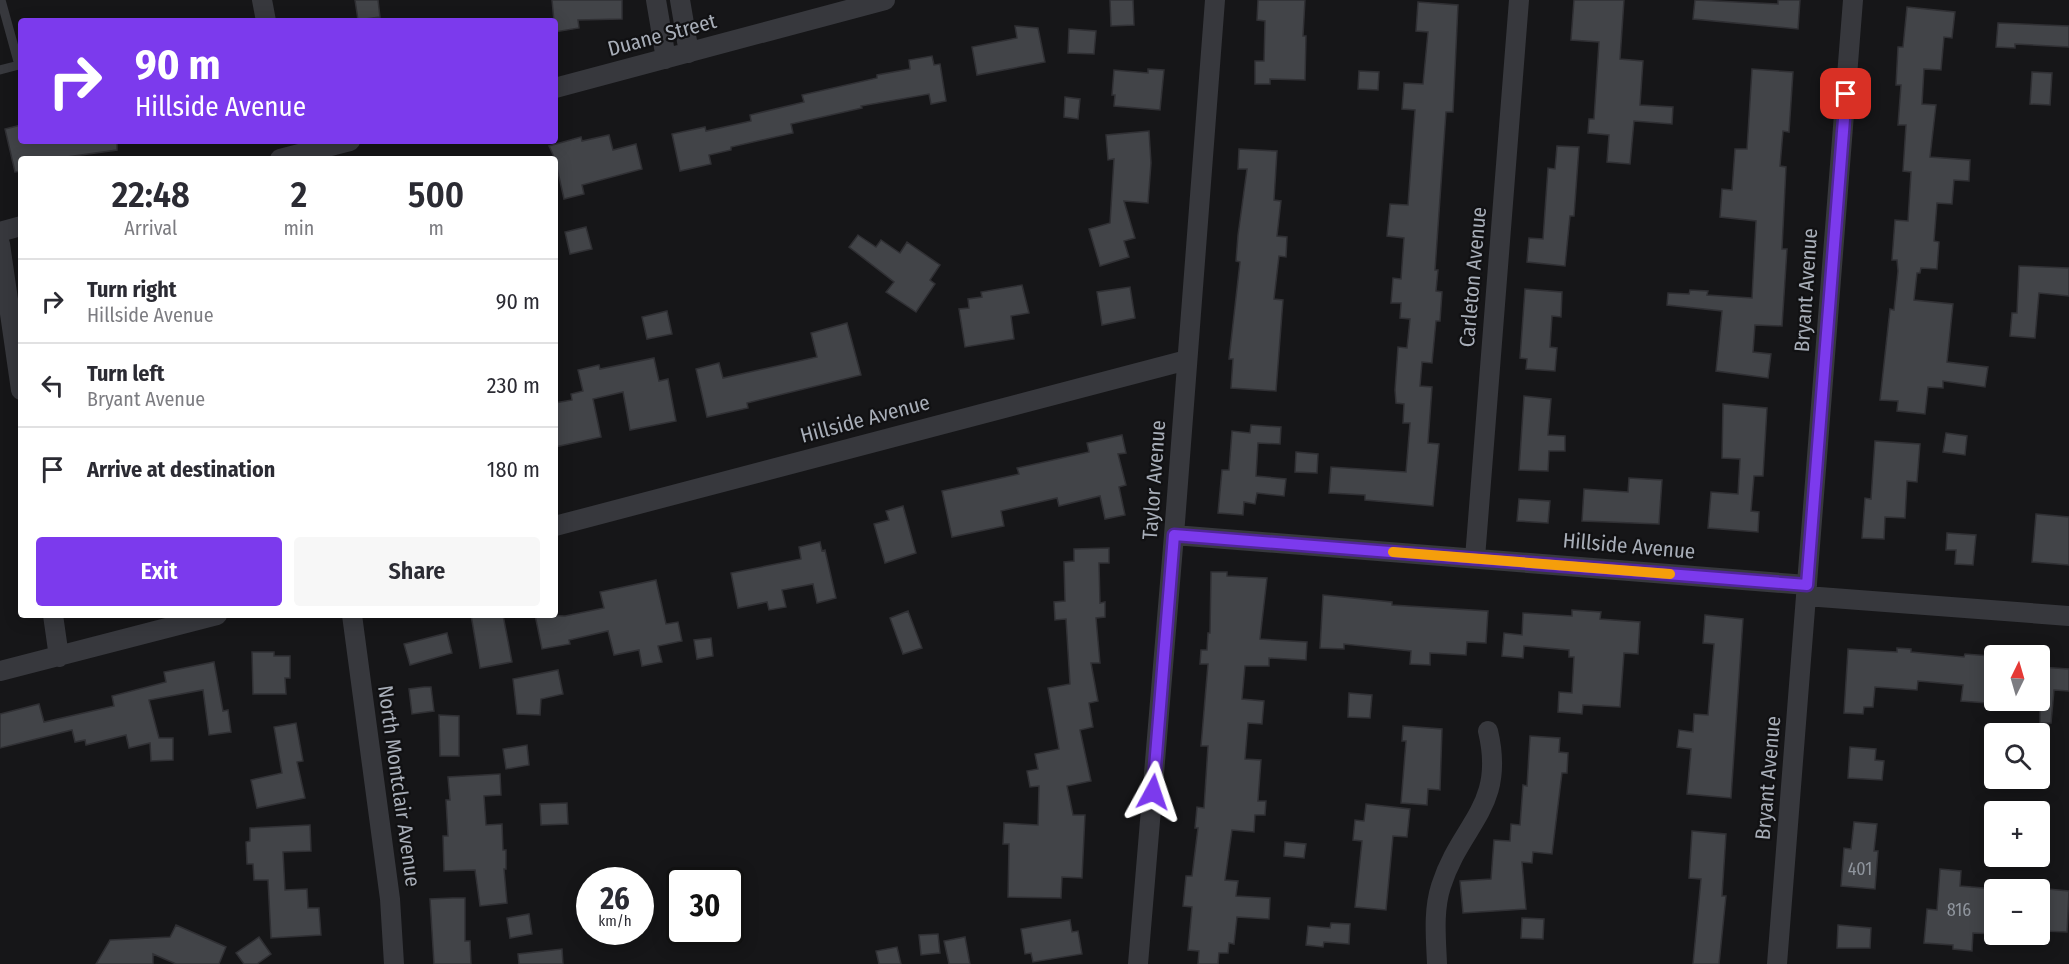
<!DOCTYPE html>
<html lang="en">
<head>
<meta charset="utf-8">
<style>
	body { margin:0; font-family:"Fira Sans Condensed",sans-serif; background:#f7f7f7; color:#2b2b33; height:100vh; display:flex; flex-direction:column; font-size:22px; white-space:nowrap }
	* { box-sizing:border-box; margin:0 }
	p { font-size:20px; color:#7c7c81 }
	.icon { flex:none; width:33px; height:33px; fill:none; stroke:currentColor; stroke-width:2; stroke-linecap:round; stroke-linejoin:round }
	.map { position:relative; flex:1; overflow:hidden }
	.side { position:absolute; left:18px; top:156px; width:540px; height:462px; display:flex; flex-direction:column; background:#fff; border-radius:6px; box-shadow:0 3px 15px #0003 }
	.side>* { flex:none }
	.top-card { position:absolute; left:18px; top:18px; width:540px; height:126px; border-radius:6px; box-shadow:0 3px 15px #0003; background:#7c3aed; color:#fff; overflow:hidden }
	.needle { width:39px; rotate:5deg }
	.tools { position:absolute; left:1984px; top:645px; display:grid; gap:12px }
	.tools a { display:grid; place-items:center; width:66px; height:66px; border-radius:6px; background:#fff; box-shadow:0 3px 15px #0003; font-size:30px }
	.speed { position:absolute; left:576px; top:867px; display:flex; gap:12px; font-size:30px; font-weight:700; text-align:center }
	.speed>* { display:grid; place-content:center; width:78px; height:78px; border-radius:50%; background:#fff; box-shadow:0 3px 15px #0003; line-height:1 }
	.speed small { font-size:15px; font-weight:400 }
	.speed .limit { border:3px solid #111; border-radius:9px; background:#fff; color:#111 }
	.pin { position:absolute; display:grid; place-items:center; width:51px; height:51px; color:#fff; margin:-26px; border-radius:12px; box-shadow:0 3px 9px #0006 }
	.me { position:absolute; width:66px; margin:-33px; rotate:5deg; stroke-linejoin:round; filter:drop-shadow(0 0 4px #0008) }
	.turn { display:flex; align-items:center; gap:21px; height:126px; padding:0 18px; font-size:27px }
	.turn .icon { width:78px; height:78px; stroke-width:2.5 }
	.turn b { display:block; font-size:42px; line-height:51px }
	.eta { display:flex; justify-content:space-evenly; align-items:center; height:102px; text-align:center }
	.eta b { font-size:36px; font-weight:600; line-height:42px }
	.cta { display:flex; gap:12px; margin-top:auto; padding:12px 18px }
	.cta a { flex:1; height:69px; border-radius:6px; background:#7c3aed; color:#fff; font-size:24px; font-weight:600; line-height:69px; text-align:center }
	.cta a+a { background:#f7f7f7; color:#2b2b33 }
	ul { padding:0; list-style:none }
	li { display:flex; align-items:center; gap:18px; height:84px; padding:0 18px; border-top:2px solid #e1e1e2 }
	li div { flex:1 }
	li b { display:block; font-size:22px }
	li em { font-style:normal }
	.map>svg:first-child { display:block }
	.building { fill:#424448; stroke:#303034; stroke-width:1.5 }
	.lines { fill:none; stroke-linecap:round; stroke-linejoin:round }
	.service { stroke:#37383d; stroke-width:9 }
	.minor { stroke:#37383d; stroke-width:20 }
	.route-casing { stroke:#51269a; stroke-width:15 }
	.route { stroke:#7c3aed; stroke-width:10 }
	.slow { stroke:#f59e0b; stroke-width:10 }
	.labels { text-anchor:middle; dominant-baseline:central; stroke-width:4.5; stroke-linejoin:round; paint-order:stroke }
	.number-label { font-size:18px; fill:#8e949c }
	.street-label { font-size:21px; fill:#a8aeb8; stroke:#111113 }
</style>
</head>
<body>
<div class="map">
<svg width="2069" height="964" viewBox="0 0 2069 964">
	<rect width="100%" height="100%" fill="#161618"/>
	<!-- building -->
	<path class="building" d="M355,0H378L380,17L358,20Z
		M552,0H622V19L578,20L579,28L555,32Z
		M1110,0H1133L1134,25L1111,26Z
		M1258,0H1305L1303,36H1306L1305,80L1270,79V84H1255V61H1264L1265,21L1257,20Z
		M1574,0H1624L1620,59L1643,61L1640,105L1673,107L1672,124L1634,121L1630,164L1607,162L1609,135L1588,133L1589,119H1594L1599,42L1571,40Z
		M1695,0L1778,4V0H1800L1798,29L1693,19Z
		M1418,2L1458,5L1453,112H1446L1435,270H1438L1436,291L1442,292L1440,321H1436L1432,363L1422,362L1420,386L1432,387L1428,443L1439,444L1433,506L1365,500V495L1329,493L1331,467L1406,472L1410,423H1403L1404,404L1396,403L1395,390L1398,347L1407,348L1410,319L1400,318L1401,303H1391L1393,278L1401,279L1404,238L1387,236L1390,204L1408,205L1415,110L1402,109L1404,83L1423,84L1428,32L1416,31Z
		M1907,7L1955,12L1952,38L1944,37L1941,70L1924,69L1922,104L1936,105L1930,157L1970,160L1969,181L1954,180L1952,204L1937,203L1934,241L1939,242L1937,269L1921,268L1920,273H1917L1914,300L1953,304L1947,362L1988,367L1985,387L1943,381V388L1928,387L1925,414L1897,411L1898,401L1880,400L1890,309L1894,310L1898,271L1897,260H1892L1895,220L1908,221L1911,172L1903,171L1906,125H1898L1901,85H1896L1898,47H1903Z
		M1998,23L2069,26V47L2015,44V48L1996,47Z
		M1015,26L1038,28L1045,62L977,75L972,47L1017,38Z
		M1069,29L1096,31L1094,54L1068,53Z
		M932,56L934,65L940,64L946,101L931,104L929,94L861,106L862,108L791,124L793,133L731,147V150L709,155L711,164L680,171L672,134L705,127L706,131L751,121L750,115L804,102L802,95L877,78V75L910,69L909,60Z
		M1148,69L1164,70L1160,110L1114,106L1115,95H1112L1114,70L1148,73Z
		M1752,69L1793,72L1789,132L1783,131L1780,166L1786,167L1782,249H1787L1782,326L1755,325L1753,352L1771,354L1768,378L1716,371L1722,311L1667,305L1668,293L1689,294L1690,290L1708,291L1707,295L1752,298L1756,221L1720,217L1722,189L1732,190L1735,149H1747Z
		M1359,71L1379,72L1378,90L1358,89Z
		M2032,72L2052,73L2050,105L2030,104Z
		M1065,97L1080,99L1078,119L1064,117Z
		M21,125V141H117V150L52,159H21V171L15,172L5,129Z
		M1149,131L1151,163L1148,203L1124,201L1135,238L1124,241L1129,257L1100,266L1089,229L1110,223L1114,159L1108,160L1106,135Z
		M609,135L613,150L636,144L642,169L582,185L584,194L564,199L555,159L549,146L581,137L582,141Z
		M1557,146L1579,147L1574,216H1570L1565,266L1527,262L1529,238L1543,239L1548,168L1555,169Z
		M1239,149L1277,151L1274,200L1281,201L1277,236L1287,237L1286,257L1279,256L1274,299L1283,300L1276,391L1231,388L1233,359H1229L1240,262L1236,261L1238,235L1247,169H1238Z
		M586,227L592,249L570,254L565,232Z
		M858,235L876,247L881,240L900,253L907,242L940,265L930,280L935,284L916,312L886,292L894,282L849,247Z
		M2019,266L2069,268V296L2039,293L2035,338L2010,336L2012,313H2017Z
		M1022,285L1029,313L1011,316L1014,339L965,347L959,309L969,308L968,299L982,297L981,292Z
		M1130,287L1135,318L1102,325L1097,292Z
		M1525,289L1562,292L1561,317L1552,316L1550,347L1557,348L1555,371L1526,369L1527,359L1520,358Z
		M667,311L672,334L647,339L642,317Z
		M847,323L861,375L747,403L748,408L707,417L696,369L719,363L723,378L817,357L811,333Z
		M654,358L659,381L668,379L676,421L630,430L623,392L593,399L601,437L555,447V403L572,400L571,394L583,391L578,370L599,365L600,369Z
		M1524,396L1551,399L1548,435L1565,436V451H1549L1548,471L1519,470Z
		M1723,404L1767,408L1763,476H1754L1751,511L1759,512L1758,532L1708,528L1711,492L1738,494L1740,459L1722,458Z
		M1251,425L1281,427L1280,444L1258,443L1256,476L1286,479L1284,496L1257,493L1255,504L1244,502L1243,515L1218,513L1222,470H1229L1232,431L1250,433Z
		M1946,433L1967,436L1965,455L1943,452Z
		M1122,435L1126,453L1118,454L1126,485L1119,487L1125,515L1105,519L1100,496L1059,506L1057,498L1001,511L1004,526L952,537L942,491L1019,474L1017,468L1089,452L1087,443Z
		M1875,441L1920,444L1917,482L1907,481L1905,518L1885,517L1884,539L1862,538L1865,498L1871,499Z
		M1296,452L1318,454L1317,473L1295,472Z
		M1629,478L1662,480L1659,524L1582,521L1584,489L1628,492Z
		M1519,499L1550,501L1548,523L1517,521Z
		M903,506L916,553L885,563L874,524L889,520L886,511Z
		M2036,514L2069,517V565L2032,562Z
		M1947,533L1976,535L1973,565L1955,564L1956,550H1946Z
		M820,542L822,551L825,550L836,598L817,603L813,584L782,590L786,607L769,610L767,602L738,608L731,573L801,559L799,547Z
		M1109,548V563H1099L1100,603L1105,602V617L1096,618L1100,663H1091L1098,701L1089,703L1093,727L1080,730L1091,781L1067,786L1073,815H1085L1082,878L1062,877L1061,898L1008,897L1009,844H1003L1004,823L1038,825L1039,786L1030,787L1027,771L1038,769L1035,754L1059,749L1048,688L1070,684L1066,619L1055,620L1054,602L1065,601L1064,562L1074,561V549Z
		M1211,572H1227V576L1267,578L1260,639L1307,642L1306,660L1269,658V666H1245L1242,699L1264,701L1262,724L1248,723L1245,759L1261,760L1258,801H1266L1265,815H1255L1254,832L1232,830L1225,880L1238,881L1236,896L1270,898L1269,919L1237,917L1234,944L1229,943L1228,953H1219L1218,964H1198L1199,951L1188,950L1192,907L1183,906L1186,876H1192L1198,828H1195L1197,807L1204,808L1208,746H1201L1208,664H1200L1201,650H1207L1208,633H1210Z
		M656,580L666,624L678,622L682,641L658,646L662,662L642,666L639,650L614,655L608,631L569,640L570,644L542,649L535,615L565,616L604,608L600,592Z
		M1323,595L1392,602V605L1488,611L1486,643L1467,642L1466,655L1430,653V665L1410,664L1411,651L1344,644V649L1320,648Z
		M1572,610L1601,612L1600,619L1640,622L1638,654L1624,653L1620,707L1583,705L1582,714L1558,712L1559,692L1572,693L1574,657H1569V650L1524,646L1523,658L1502,656L1504,633L1522,635L1523,613L1572,616Z
		M908,611L922,648L903,654L890,618Z
		M471,615H503L512,662L480,668Z
		M1705,615L1743,619L1731,798L1687,794L1691,749L1677,747L1679,730L1693,732L1694,714L1708,715L1714,644L1703,643Z
		M447,633L452,653L410,665L404,644Z
		M711,638L713,656L697,659L694,640Z
		M1897,648L1911,649V652L1964,657L1965,654L1991,656L1987,703L1961,701L1963,685L1918,681L1917,690L1875,687L1873,707H1864L1863,714L1844,713L1848,649L1897,652Z
		M252,652H274V656H290V678H285L286,694H253Z
		M214,662L223,711L228,710L231,732L209,735L203,690L149,700L159,738H173V760L151,761L150,743L129,748L126,735L86,745L85,740L75,742L72,730L0,748V714L39,704L44,722L114,706L112,696L166,682L164,672Z
		M2040,667L2069,669V691L2054,690L2051,723H2040Z
		M558,670L563,694L541,699L540,715L517,714L513,679Z
		M424,687H431L434,711L412,714L409,689Z
		M1349,693L1372,695L1370,718L1348,717Z
		M439,715L459,716V756H440Z
		M296,723L303,761L297,762L305,798L257,808L251,780L282,773L274,727Z
		M1403,726L1442,729L1440,790L1428,789L1427,805L1401,803L1406,741H1402Z
		M1530,736L1560,738L1559,752L1568,753L1567,773H1562L1552,854L1533,852L1532,863L1522,862L1526,909L1463,913L1460,881L1491,879L1494,840L1510,841L1511,824L1520,825L1523,785L1527,786Z
		M527,745L529,765L506,769L503,749Z
		M1850,747L1876,749L1875,760L1884,761L1882,780L1848,778Z
		M500,774L501,795L484,796L486,825L502,824L503,850H506V869H504L507,903L480,906L475,870L444,871L443,836H448L446,800H450L448,777Z
		M567,803L568,824L541,825L540,804Z
		M1366,804L1410,809L1407,837L1393,836L1386,910L1355,907L1362,841L1353,840L1355,820L1364,821Z
		M1854,822L1877,824L1874,851H1878L1875,889L1841,886L1844,848L1851,849Z
		M310,825L311,851L283,852L285,890L307,889L308,908H319L321,935L271,938L268,880H254L253,864H247L246,842L250,841V828Z
		M1692,831L1726,834L1722,896H1726L1719,964H1693L1701,879L1689,878Z
		M1285,842L1306,844L1304,858L1284,856Z
		M1940,869L1961,871L1960,886L1995,889V934L1973,933L1972,951L1953,949V945L1924,943L1927,909L1937,910Z
		M2048,889L2069,891L2067,932L2043,931Z
		M452,898H465V941H470L471,964H434L430,899Z
		M529,914L532,934L510,938L507,918Z
		M1522,918L1544,919L1543,939L1521,938Z
		M1070,920L1072,932L1078,931L1082,954L1033,962L1031,953L1025,954L1021,929Z
		M1331,923L1350,924L1349,944L1324,942L1323,947L1306,945L1308,926L1330,928Z
		M176,925L226,947L219,964H176L153,954V964H96L110,940L170,937Z
		M1838,925L1871,928L1870,948H1837Z
		M938,934L940,953L921,955L919,935Z
		M259,937L271,954L257,964H244L236,953Z
		M965,937L970,964H949L944,941Z
		M897,947L901,964H879L876,951Z
		M562,949L563,964H519L518,954Z"/>
	<g class="lines">
		<!-- service -->
		<path class="service" d="M0,70L19,65L1,0"/>
		<!-- minor -->
		<path class="minor" d="M262,0L266,21
			M656,0L666,59
			M680,0L689,53
			M555,88L885,0
			M280,159L350,141
			M0,232L21,226
			M0,244L21,390
			M555,526L1187,360
			M1174,535L1807,585
			M1475,558L1519,0
			M1806,596L2069,616
			M53,615L59,657
			M352,615L390,899L394,964
			M0,671L217,615
			M1138,964L1174,535L1215,0
			M1437,964C1436,938 1433,911 1441,886C1461,823 1506,807 1488,731
			M1777,964L1853,0"/>
	</g>
	<g class="lines">
		<defs>
			<path id="route" d="M1153,792L1174,535L1807,585L1846,94"/>
		</defs>
		<!-- route casing -->
		<use href="#route" class="route-casing"/>
		<!-- route -->
		<use href="#route" class="route"/>
		<!-- slow -->
		<path class="slow" d="M1393,552L1670,574"/>
	</g>
	<g class="labels">
		<!-- number labels -->
		<g class="number-label">
			<text x="1860" y="869">401</text>
			<text x="1959" y="910">816</text>
		</g>
		<!-- street labels -->
		<g class="street-label">
			<text transform="translate(662 35) rotate(-15)">Duane Street</text>
			<text transform="translate(1473 277) rotate(-85)">Carleton Avenue</text>
			<text transform="translate(1806 290) rotate(-86)">Bryant Avenue</text>
			<text transform="translate(865 419) rotate(-15)">Hillside Avenue</text>
			<text transform="translate(1154 480) rotate(-86)">Taylor Avenue</text>
			<text transform="translate(1629 546) rotate(5)">Hillside Avenue</text>
			<text transform="translate(1768 778) rotate(-85)">Bryant Avenue</text>
			<text transform="translate(399 786) rotate(82)">North Montclair Avenue</text>
		</g>
	</g>
</svg>
<div class="tools">
<a><svg class="needle" viewBox="-14 -14 28 28"><path d="M0-13l5 13h-10z" fill="#e53935"/><path d="M0 13l5-13h-10z" fill="#7c7c81"/></svg></a>
<a><svg class="icon" aria-label="search" viewBox="0 0 24 24"><circle cx="10" cy="10" r="6"/><path d="M15 15l6 6"/></svg></a>
<a>+</a>
<a>−</a>
</div>
<div class="speed"><div>26<small>km/h</small></div><div class="limit">30</div></div>
<div class="pin" style="left:1846px;top:94px;background:#d93025"><svg class="icon" aria-label="arrive" viewBox="0 0 24 24"><path d="M6 21V4h12l-3 4 3 4H6"/></svg></div>
<svg class="me" style="left:1153px;top:792px" viewBox="-20 -20 40 40"><path d="M0-17L14 15 0 8-14 15z" fill="#7c3aed" stroke="#fff" stroke-width="4"/></svg>
<div class="top-card">
<div class="turn"><svg class="icon" aria-label="right" viewBox="0 0 24 24"><path d="M7 20v-9h11M14 6l5 5-5 5"/></svg><div><b>90 m</b>Hillside Avenue</div></div>
</div>
<section class="side">
<div class="eta">
<div><b>22:48</b><p>Arrival</p></div>
<div><b>2</b><p>min</p></div>
<div><b>500</b><p>m</p></div>
</div>
<ul>
<li><svg class="icon" aria-label="right" viewBox="0 0 24 24"><path d="M7 20v-9h11M14 6l5 5-5 5"/></svg><div><b>Turn right</b><p>Hillside Avenue</p></div><em>90 m</em></li>
<li><svg class="icon" aria-label="left" viewBox="0 0 24 24"><path d="M17 20v-9H6M10 6l-5 5 5 5"/></svg><div><b>Turn left</b><p>Bryant Avenue</p></div><em>230 m</em></li>
<li><svg class="icon" aria-label="arrive" viewBox="0 0 24 24"><path d="M6 21V4h12l-3 4 3 4H6"/></svg><div><b>Arrive at destination</b></div><em>180 m</em></li>
</ul>
<div class="cta"><a>Exit</a><a>Share</a></div>
</section>
</div>
</body>
</html>
